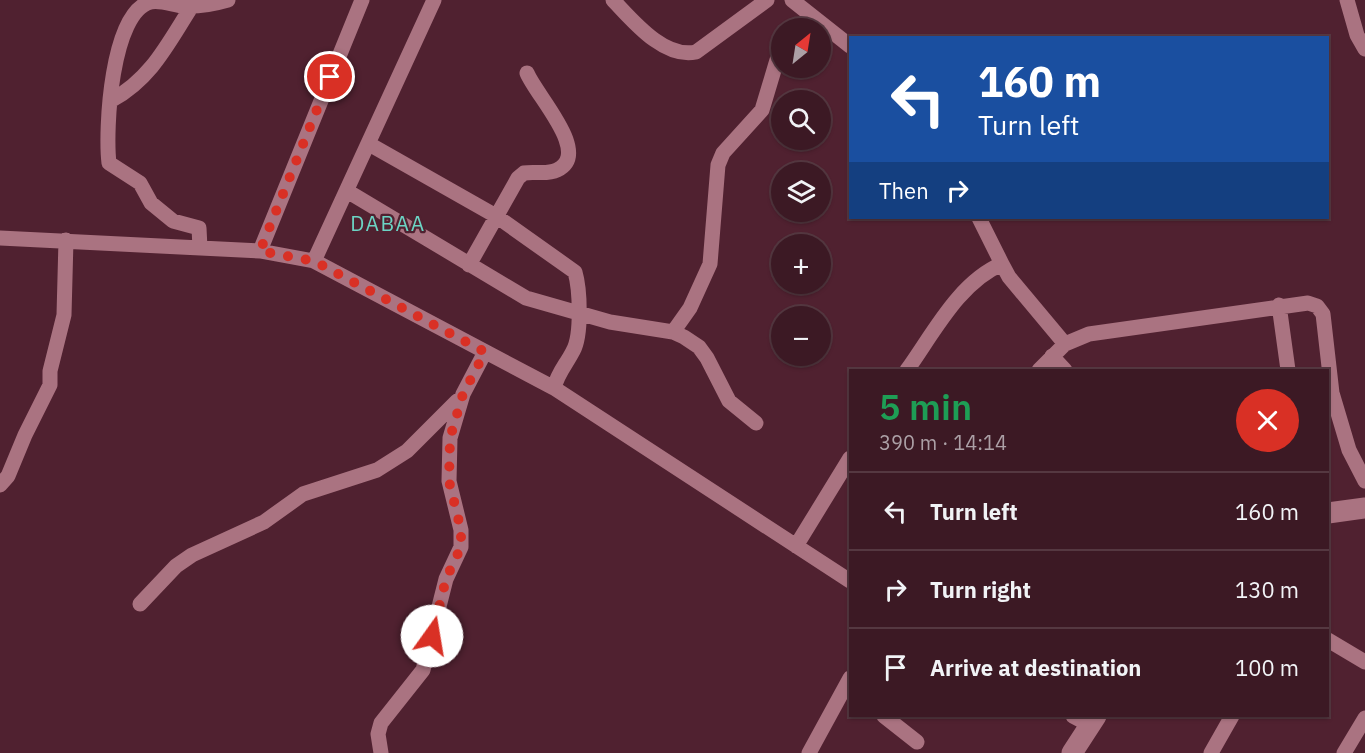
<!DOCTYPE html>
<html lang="en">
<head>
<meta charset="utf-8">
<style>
	body { margin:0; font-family:"IBM Plex Sans",sans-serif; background:#43222c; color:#f1f3f6; height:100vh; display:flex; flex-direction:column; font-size:22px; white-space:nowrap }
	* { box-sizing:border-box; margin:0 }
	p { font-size:20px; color:#aca0a6 }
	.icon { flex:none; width:33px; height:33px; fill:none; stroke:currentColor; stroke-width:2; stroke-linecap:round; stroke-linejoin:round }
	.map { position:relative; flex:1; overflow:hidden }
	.panel { position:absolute; left:849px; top:369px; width:480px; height:348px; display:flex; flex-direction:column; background:#3c1924; border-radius:0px; box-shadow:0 2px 4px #0004,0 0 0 2px #553841 }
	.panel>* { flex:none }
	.guide { position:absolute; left:849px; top:36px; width:480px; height:183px; border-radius:0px; box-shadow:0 2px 4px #0004,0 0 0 2px #553841; background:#1a4fa0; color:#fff; overflow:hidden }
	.needle { width:39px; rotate:30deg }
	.buttons { position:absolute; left:771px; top:18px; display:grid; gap:12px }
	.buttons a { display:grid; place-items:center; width:60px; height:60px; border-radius:50%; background:#3c1924; box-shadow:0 2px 4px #0004,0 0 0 2px #553841; font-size:30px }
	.pin { position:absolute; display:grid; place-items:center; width:51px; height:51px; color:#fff; margin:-26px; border:3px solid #fff; border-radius:50%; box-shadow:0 2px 6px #0007 }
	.me { position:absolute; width:66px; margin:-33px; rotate:13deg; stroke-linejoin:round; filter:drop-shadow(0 0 4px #0008) }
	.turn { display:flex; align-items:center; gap:21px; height:126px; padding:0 30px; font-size:27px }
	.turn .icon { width:78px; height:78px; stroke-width:2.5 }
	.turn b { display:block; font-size:42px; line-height:51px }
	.then { display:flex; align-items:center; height:57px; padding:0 30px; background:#0003; gap:12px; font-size:22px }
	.round { display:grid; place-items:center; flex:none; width:63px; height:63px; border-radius:32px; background:#43222c }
	.head { display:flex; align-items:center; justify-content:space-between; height:102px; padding:0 30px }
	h1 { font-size:36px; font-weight:600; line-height:45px; color:#1e9e55 }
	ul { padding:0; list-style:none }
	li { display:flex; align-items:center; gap:18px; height:78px; padding:0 30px; border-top:2px solid #553841 }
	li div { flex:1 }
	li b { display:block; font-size:22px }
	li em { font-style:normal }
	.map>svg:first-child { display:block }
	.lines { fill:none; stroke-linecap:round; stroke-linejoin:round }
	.street { stroke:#aa7381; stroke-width:15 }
	.secondary { stroke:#aa7381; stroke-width:21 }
	.route { stroke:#d93025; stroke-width:10; stroke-dasharray:0 18 }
	.labels { text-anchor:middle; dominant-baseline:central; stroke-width:4.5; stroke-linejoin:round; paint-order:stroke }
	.quarter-label { font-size:21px; letter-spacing:1.5px; fill:#6cd4c4; stroke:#502130 }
</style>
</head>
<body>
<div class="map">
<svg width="1365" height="753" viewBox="0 0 1365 753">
	<rect width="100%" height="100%" fill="#502130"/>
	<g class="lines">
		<!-- street -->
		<path class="street" d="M613,0C633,21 664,59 696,52L767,0
			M792,0L850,46
			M1347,0L1357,35L1365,49
			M112,100C152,78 168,43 192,6
			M369,144L496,216L575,272C580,289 582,335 573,351C566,365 558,372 554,388
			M347,191L526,298L610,322L673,332L684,337L699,347L707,358L729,401L756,423
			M979,218L1002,264
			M0,238L260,251L314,261L554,388L850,581
			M200,248L199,228L173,221L151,203L140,183L109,163C105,130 111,11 151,2C161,0 173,5 183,6C197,7 214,4 228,0
			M260,251L362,0
			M314,261L434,0
			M469,265L518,178L524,173C535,171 547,175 557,170C592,153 537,97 527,73
			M1279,305L1288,370
			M673,332L690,308L710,264L718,165L723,153L762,110L777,60L782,54
			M1052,356L1065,370
			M907,370C933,334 959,282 1002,264L1009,277L1065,344
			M1039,370L1065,344L1089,334L1308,303L1317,306L1323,314L1332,393L1349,450L1365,481
			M0,485L8,476L25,435L50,385V371L64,315L66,240
			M796,546L850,458
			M140,604L176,566L192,555L264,522L303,494L377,470L407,451L457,401
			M1328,640L1365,662
			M884,716L917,742
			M1073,716L1090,725
			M381,753L378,734L381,723L423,670L446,579L461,547V530L449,481L450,438L463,394L485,352
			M809,753L850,678
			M1211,753L1232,716
			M1344,753L1365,718"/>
		<!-- secondary -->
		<path class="secondary" d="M1328,513L1365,508
			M1072,753L1096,716"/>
	</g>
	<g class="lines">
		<!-- route -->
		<path class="route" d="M330,77L260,251L314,261L485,352L463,394L450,438L449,481L461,530V547L446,579L432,636"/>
	</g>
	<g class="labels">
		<!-- quarter labels -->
		<g class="quarter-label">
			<text x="388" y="223">DABAA</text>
		</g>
	</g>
</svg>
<div class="buttons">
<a><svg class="needle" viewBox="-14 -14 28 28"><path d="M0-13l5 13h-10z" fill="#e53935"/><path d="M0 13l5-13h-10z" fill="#aca0a6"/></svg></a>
<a><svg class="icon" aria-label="search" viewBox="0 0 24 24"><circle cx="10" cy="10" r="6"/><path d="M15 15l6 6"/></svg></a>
<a><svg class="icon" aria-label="layers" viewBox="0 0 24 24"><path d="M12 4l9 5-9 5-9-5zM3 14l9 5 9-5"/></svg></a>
<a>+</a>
<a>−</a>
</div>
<div class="pin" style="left:330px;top:77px;background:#d93025"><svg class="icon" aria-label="arrive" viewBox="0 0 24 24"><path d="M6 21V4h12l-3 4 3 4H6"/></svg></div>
<svg class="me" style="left:432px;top:636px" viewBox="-20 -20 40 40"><circle r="19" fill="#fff"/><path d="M0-13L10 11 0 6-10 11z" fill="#d93025"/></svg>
<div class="guide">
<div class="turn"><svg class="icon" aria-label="left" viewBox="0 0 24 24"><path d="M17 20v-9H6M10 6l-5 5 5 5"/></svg><div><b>160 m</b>Turn left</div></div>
<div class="then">Then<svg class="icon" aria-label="right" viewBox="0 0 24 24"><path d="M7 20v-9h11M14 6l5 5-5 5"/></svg></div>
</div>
<section class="panel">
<div class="head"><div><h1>5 min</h1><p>390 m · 14:14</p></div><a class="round" style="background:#d93025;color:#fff"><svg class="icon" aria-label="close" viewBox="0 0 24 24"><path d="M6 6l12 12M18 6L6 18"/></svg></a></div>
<ul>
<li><svg class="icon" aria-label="left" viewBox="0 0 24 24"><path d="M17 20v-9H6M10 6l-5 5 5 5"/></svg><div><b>Turn left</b></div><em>160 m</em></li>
<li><svg class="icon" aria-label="right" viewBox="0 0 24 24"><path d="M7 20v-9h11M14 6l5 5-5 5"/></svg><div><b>Turn right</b></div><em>130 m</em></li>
<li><svg class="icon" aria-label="arrive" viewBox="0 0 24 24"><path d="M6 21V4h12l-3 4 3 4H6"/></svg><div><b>Arrive at destination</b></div><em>100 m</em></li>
</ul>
</section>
</div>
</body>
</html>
